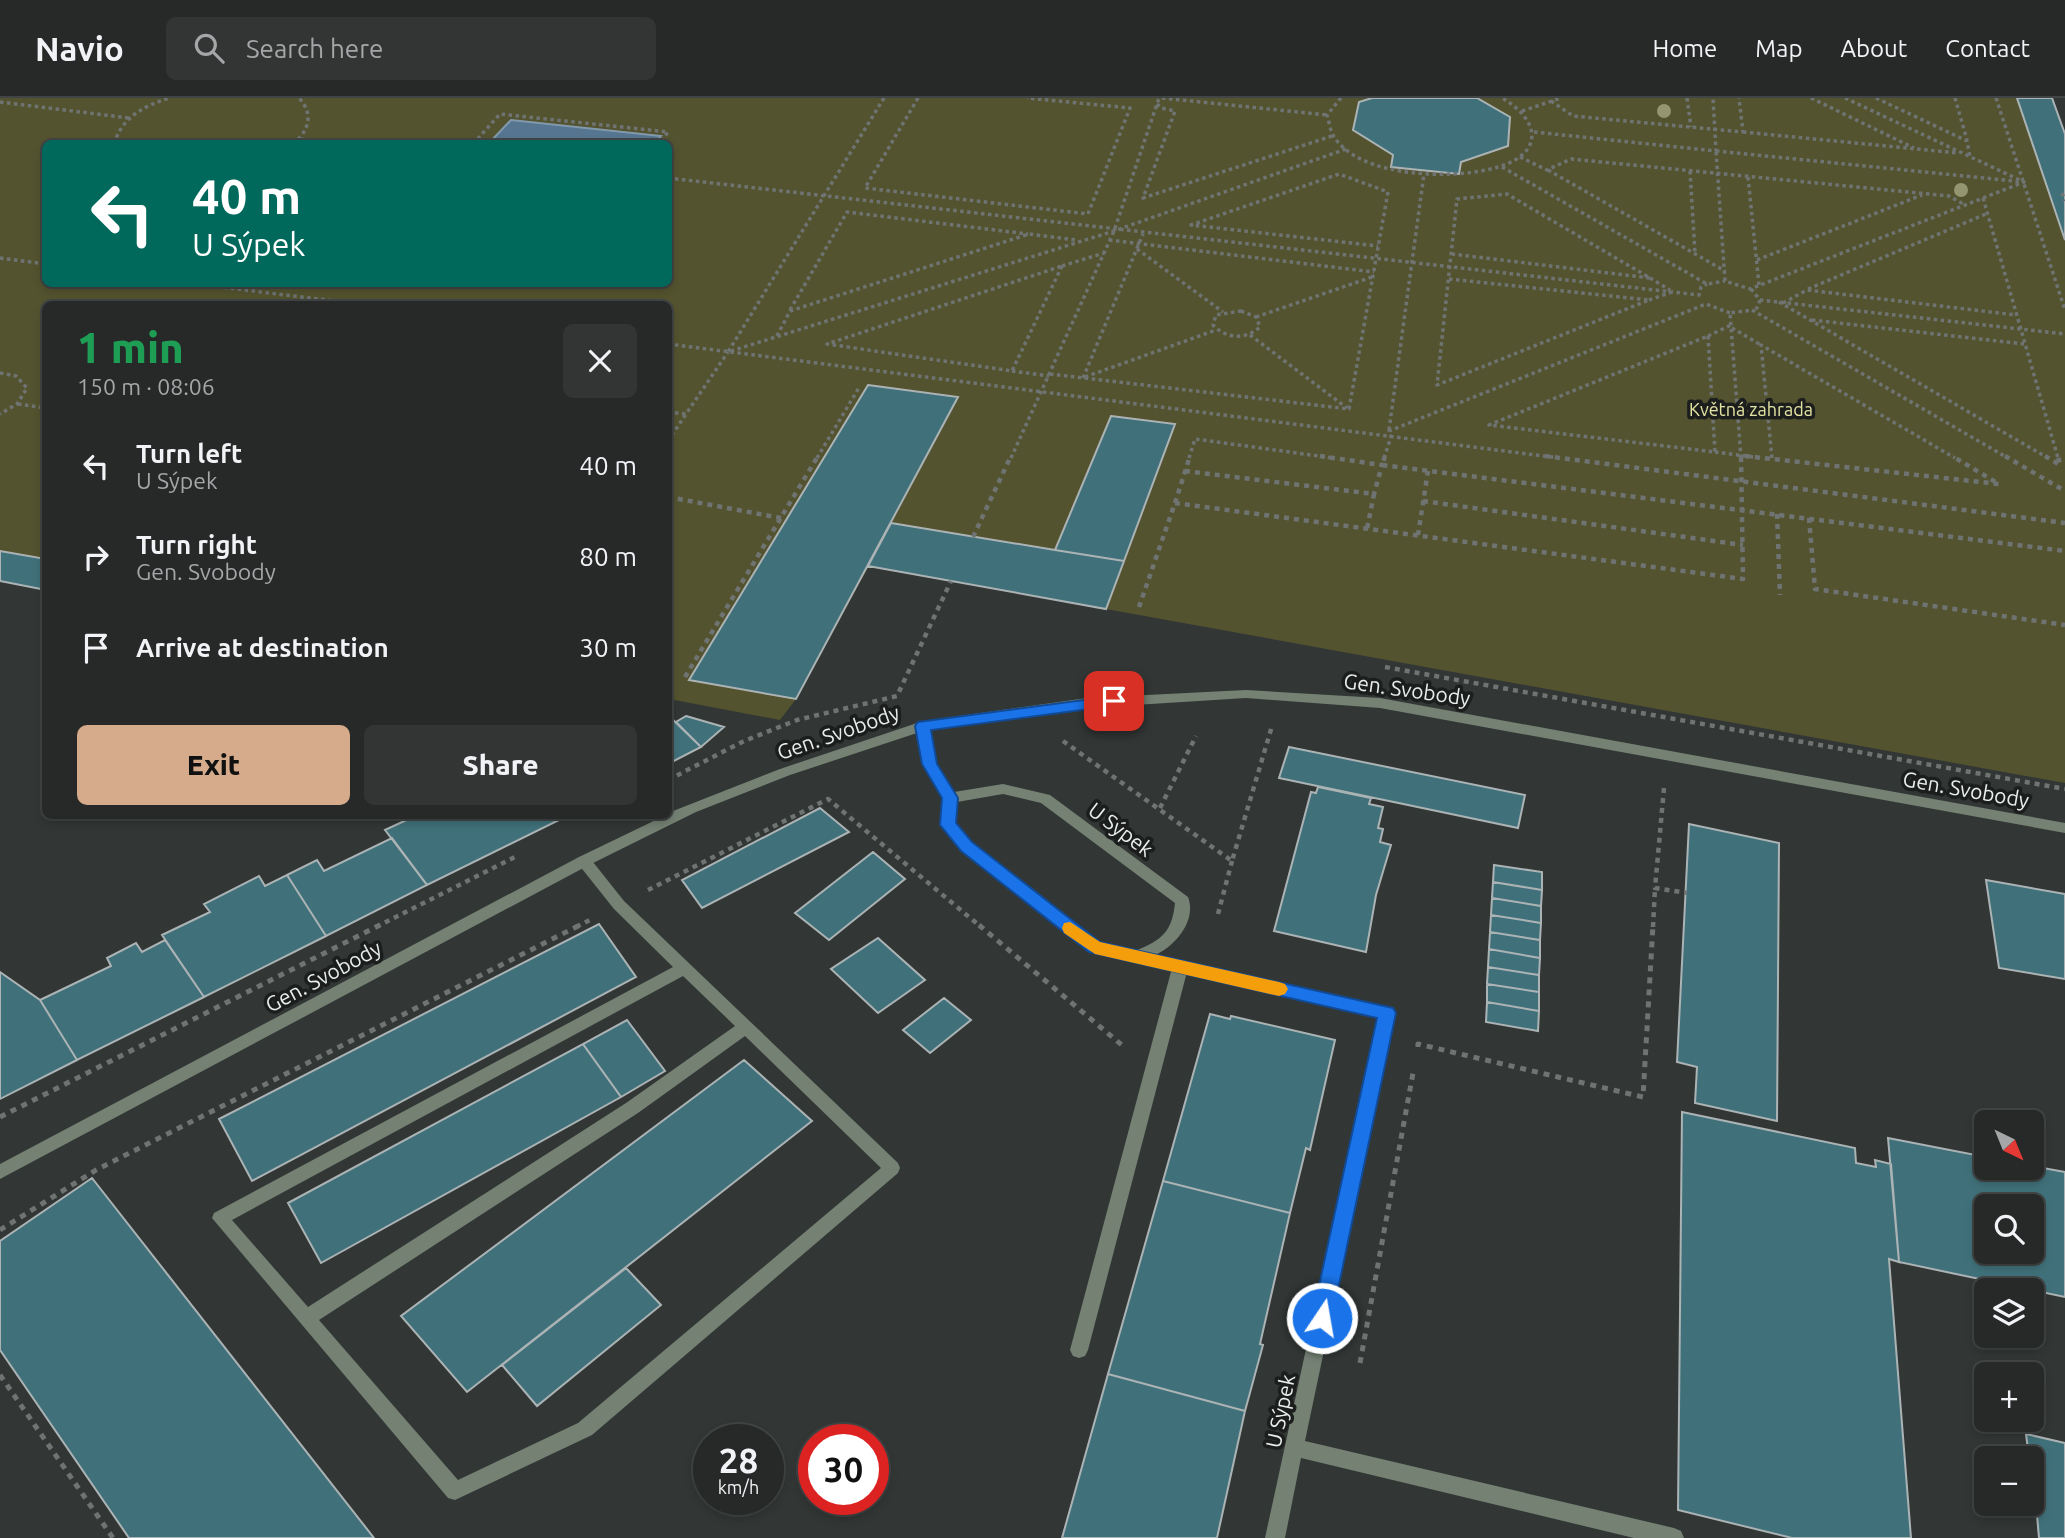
<!DOCTYPE html>
<html lang="en">
<head>
<meta charset="utf-8">
<style>
	body { margin:0; font-family:Ubuntu,sans-serif; background:#323534; color:#f1f3f6; height:100vh; display:flex; flex-direction:column; font-size:26px; white-space:nowrap }
	* { box-sizing:border-box; margin:0 }
	p { font-size:23px; color:#a4a6a8 }
	.icon { flex:none; width:38px; height:38px; fill:none; stroke:currentColor; stroke-width:2; stroke-linecap:round; stroke-linejoin:round }
	.map { position:relative; flex:1; overflow:hidden }
	.details { position:absolute; left:42px; top:203px; width:630px; height:518px; display:flex; flex-direction:column; background:#262928; border-radius:10px; box-shadow:0 4px 10px #0003,0 0 0 2px #424545 }
	.details>* { flex:none }
	.hud { position:absolute; left:42px; top:42px; width:630px; height:147px; border-radius:10px; box-shadow:0 4px 10px #0003,0 0 0 2px #424545; background:#00695c; color:#fff; overflow:hidden }
	.needle { width:46px; rotate:137deg }
	.tools { position:absolute; left:1974px; top:1012px; display:grid; gap:14px }
	.tools a { display:grid; place-items:center; width:70px; height:70px; border-radius:10px; background:#262928; box-shadow:0 4px 10px #0003,0 0 0 2px #424545; font-size:35px }
	.speed { position:absolute; left:693px; top:1326px; display:flex; gap:14px; font-size:35px; font-weight:700; text-align:center }
	.speed>* { display:grid; place-content:center; width:91px; height:91px; border-radius:50%; background:#262928; box-shadow:0 4px 10px #0003,0 0 0 2px #424545; line-height:1 }
	.speed small { font-size:18px; font-weight:400 }
	.speed .limit { border:10px solid #d22; background:#fff; color:#111 }
	.pin { position:absolute; display:grid; place-items:center; width:60px; height:60px; color:#fff; margin:-30px; border-radius:14px; box-shadow:0 4px 10px #0006 }
	.me { position:absolute; width:77px; margin:-38px; rotate:12deg; stroke-linejoin:round; filter:drop-shadow(0 0 5px #0008) }
	.turn { display:flex; align-items:center; gap:24px; height:147px; padding:0 35px; font-size:32px }
	.turn .icon { width:91px; height:91px; stroke-width:2.5 }
	.turn b { display:block; font-size:49px; line-height:60px }
	.round { display:grid; place-items:center; flex:none; width:74px; height:74px; border-radius:10px; background:#323534 }
	.summary { display:flex; align-items:center; justify-content:space-between; height:119px; padding:0 35px }
	h1 { font-size:42px; font-weight:800; line-height:52px; color:#1e9e55 }
	.button { display:flex; gap:14px; margin-top:auto; padding:14px 35px }
	.button a { flex:1; height:80px; border-radius:10px; background:#d6ab8b; color:#111; font-size:28px; font-weight:800; line-height:80px; text-align:center }
	.button a+a { background:#323534; color:#f1f3f6 }
	ul { padding:0; list-style:none }
	li { display:flex; align-items:center; gap:21px; height:91px; padding:0 35px }
	li div { flex:1 }
	li b { display:block; font-size:26px }
	li em { font-style:normal }
	header { display:flex; align-items:center; gap:42px; box-sizing:border-box; height:98px; padding:0 35px; background:#262928; border-bottom:2px solid #424545 }
	header strong { font-size:33px }
	nav { display:flex; gap:38px; margin-inline-start:auto; font-size:24px }
	.search { width:490px; height:63px; background:#323534; display:flex; align-items:center; gap:18px; box-sizing:border-box; padding:0 24px; border-radius:10px; color:#a4a6a8; font-size:26px }
	.map>svg:first-child { display:block }
	.green { fill:#54532f; fill-rule:evenodd }
	.water { fill:#567590; stroke:#8299ac; stroke-width:2 }
	.building { fill:#40717a; stroke:#acb3b5; stroke-width:2; fill-rule:evenodd }
	.lines { fill:none; stroke-linecap:round; stroke-linejoin:round }
	.path-far2 { stroke:#6f7473; stroke-width:3.5; stroke-dasharray:3.5 3.5; stroke-linecap:butt }
	.path-far1 { stroke:#6f7473; stroke-width:4.5; stroke-dasharray:5 5; stroke-linecap:butt }
	.path { stroke:#6f7473; stroke-width:5; stroke-dasharray:6 6; stroke-linecap:butt }
	.service { fill:#748173; fill-rule:evenodd }
	.minor { fill:#748173; fill-rule:evenodd }
	.tree { fill:#949671 }
	.route { fill:#1a73e8; stroke:#114b97; stroke-width:2 }
	.slow { fill:#f59e0b }
	.labels { text-anchor:middle; dominant-baseline:central; stroke-width:7; stroke-linejoin:round; paint-order:stroke }
	.far-park-label { font-size:18px; fill:#e4e4a2; stroke:#1b1e1d }
	.street-label { font-size:21px; fill:#e9edec; stroke:#1b1e1d }
</style>
</head>
<body>
<header>
<strong>Navio</strong>
<div class="search"><svg class="icon" aria-label="search" viewBox="0 0 24 24"><circle cx="10" cy="10" r="6"/><path d="M15 15l6 6"/></svg>Search here</div>
<nav><a>Home</a><a>Map</a><a>About</a><a>Contact</a></nav>
</header>
<div class="map">
<svg width="2065" height="1440" viewBox="0 0 2065 1440">
	<rect width="100%" height="100%" fill="#323736"/>
	<!-- green -->
	<path class="green" d="M0,0H2022L2065,121V685L869,468L796,601L780,622L669,601L668,206H46L45,461L0,453ZM46,46H668V186H46Z"/>
	<!-- water -->
	<path class="water" d="M511,22L661,38L654,46L489,45Z"/>
	<!-- building -->
	<path class="building" d="M1372,0H1477L1510,19L1508,48L1461,64L1459,76L1391,69L1393,57L1353,32L1359,4Z
		M2017,0H2052L2065,36V142Z
		M868,287L958,299L796,601L689,582Z
		M1111,318L1175,326L1124,463L1055,452Z
		M891,425L1055,452L1124,463L1106,511L868,468Z
		M0,453L46,461V492L0,483Z
		M668,617L701,649L668,666Z
		M686,618L724,629L701,649L676,624Z
		M1289,649L1525,697L1518,730L1279,680Z
		M1318,689L1371,700L1369,706L1383,709L1378,730L1383,731L1380,744L1391,747L1376,797L1366,854L1274,833L1311,694L1316,695Z
		M820,710L849,734L702,810L682,782Z
		M415,718H550L559,722L427,787L385,732Z
		M1689,726L1779,745L1777,1023L1695,1005L1697,969L1677,964Z
		M392,740L427,787L326,838L287,777L317,762L324,773Z
		M873,754L905,781L829,842L795,815Z
		M1494,767L1542,774V792L1493,784Z
		M287,777L326,838L204,899L162,837L210,814L204,806L259,778L265,788Z
		M1986,782L2065,796V881L1999,870Z
		M1493,784L1542,792L1541,808L1492,800Z
		M1492,800L1541,808V825L1491,817Z
		M1491,817L1541,825L1540,842L1490,834Z
		M599,826L636,879L252,1083L219,1021Z
		M1490,834L1540,842V860L1489,851Z
		M878,840L925,882L878,915L831,871Z
		M165,842L204,899L77,962L40,902L111,868L107,860L136,845L142,854Z
		M1489,851L1540,860L1539,877L1488,869Z
		M1488,869L1539,877V894L1487,886Z
		M0,874L40,902L77,962L0,1001Z
		M1487,886L1539,894V913L1487,904Z
		M944,900L971,922L930,955L903,932Z
		M1487,904L1539,913L1538,933L1486,924Z
		M1210,916L1230,921L1231,918L1335,942L1310,1052L1306,1050L1290,1115L1163,1083Z
		M627,922L665,973L621,999L583,946Z
		M583,946L621,999L321,1165L288,1105Z
		M744,962L812,1023L467,1294L401,1218Z
		M1682,1014L1855,1050L1856,1065L1876,1069L1875,1062L1891,1066L1899,1164L1889,1161L1911,1440H1792L1678,1412Z
		M1888,1040L1986,1059V1069L2032,1068L2065,1074V1199L1899,1164ZM1986,1108H2032V1153H1986Z
		M92,1080L374,1440H129L0,1252V1143Z
		M1163,1083L1290,1115L1260,1246L1263,1247L1245,1313L1108,1276Z
		M626,1170L661,1207L537,1308L502,1267Z
		M1108,1276L1245,1313L1217,1440H1062Z
		M2026,1336L2065,1345V1440H2039L2032,1360H2029Z"/>
	<g class="lines">
		<!-- path-far2 -->
		<path class="path-far2" d="M884,0L728,254L1114,133L1346,51
			M918,0L865,90L1088,116L1130,10L1027,0
			M1162,0L1327,17
			M1341,0L1327,17C1329,23 1330,32 1333,37C1358,81 1457,82 1498,69C1545,55 1540,22 1502,0
			M1687,0L1691,29
			M1811,0L1914,50
			M1845,0L2024,84
			M1876,0L1967,43L1970,59
			M1955,0L1967,42
			M1996,0L2065,212
			M1551,3L1573,18L1743,34L1739,0
			M0,4L129,20
			M1157,6L1161,10L1175,13L1143,100L1332,38
			M1522,13L1561,0
			M1534,34L1716,53L1713,0
			M1743,34L1958,55
			M301,41L347,46
			M114,46C122,19 144,8 169,0
			M293,46C309,33 314,16 299,0
			M473,46L500,16L668,34L659,46
			M1716,53L2024,84L1750,191L1725,183Z
			M1520,59L1547,72L1571,61L1949,98L1965,107
			M1502,69L1707,186L1725,183
			M1548,72L1725,173
			M1690,73L1695,155
			M1748,79L1759,187
			M668,80L1699,197L1701,189L1707,186
			M2062,95L2065,103
			M1983,100L2058,360
			M1109,142L1374,174
			M1137,151L1223,214
			M0,160L46,166
			M1757,162L1922,97
			M1062,168L1012,273L827,246Z
			M1062,168L1104,155
			M1650,180L1670,192
			M1449,181L1649,202L1437,287L1457,101L1507,96L1650,180L1452,156
			M196,186L359,206
			M1751,191L1760,202L2065,236
			M1808,191L1986,116
			M1649,202L1672,194
			M1760,202L1757,210L1752,212L2008,360
			M1779,204L2048,360
			M1783,205L1807,192L2016,217
			M790,212L847,114L1028,136
			M1241,213L1256,219L1260,229C1246,242 1226,241 1213,227L1216,217Z
			M1256,219L1372,179
			M1812,222L2024,246
			M1732,230L1761,247
			M1250,237L1347,310
			M777,238L790,213L1029,136L1076,142
			M1708,238L1715,354L1489,327Z
			M1708,238L1731,227
			M668,246L1559,360
			M1012,273L1049,278
			M0,275L16,278L27,290L17,306L0,316
			M1050,276L1349,311L1388,94L1339,76L1191,127L1378,148
			M1085,279L1216,232
			M1083,280L1143,136
			M18,306L46,310
			M668,314L686,316L728,254
			M1389,332L1424,76
			M668,343L686,316
			M1715,354L1761,360
			M817,360L860,288
			M1011,360L1114,133L1159,0
			M1189,360L1195,341L1333,360
			M1384,360L1391,339L1389,333L1706,206L1730,215
			M1741,360L1730,215L1752,212
			M1772,360L1761,247L1955,360"/>
		<!-- path-far1 -->
		<path class="path-far1" d="M1320,358L1382,367L1374,396
			M1385,358L1382,367L2065,453
			M1545,358L2065,425
			M1745,358L1999,386L1952,358
			M2005,358L2065,393
			M2045,358L2060,367L2058,358
			M1185,373L1374,396L1367,431
			M668,399L781,420
			M1423,403L1743,447
			M1175,405L1190,358
			M1777,416L1780,497
			M1809,420L1815,491L2065,527
			M1418,437L1428,373
			M973,439L1011,358
			M1139,509L1175,405L1743,481L1741,358
			M1385,569L2065,691
			M685,579L818,358
			M1063,643L1232,763L1272,628
			M668,682L744,643L797,622L897,598L951,483
			M1664,690L1655,790L1687,795
			M1160,710L1196,638
			M648,792L828,701L981,829
			M1218,816L1232,763
			M376,829L515,759
			M576,829L590,822
			M1653,829L1655,790"/>
		<!-- path -->
		<path class="path" d="M979,827L1123,948
			M1418,949V946L1643,999L1653,827
			M0,1019L380,827
			M0,1132L96,1072L580,827
			M1360,1265L1413,975
			M0,1277L113,1440"/>
		<!-- service -->
		<path class="service" d="M584,758L589,759L624,803L898,1065L900,1070L898,1075L592,1337L455,1402L448,1400L212,1120L214,1115L673,869L614,811L579,767L577,763L579,759ZM683,878L735,928L626,1005L308,1209L232,1122ZM745,938L881,1070L578,1325L458,1382L319,1222L638,1015Z
			M1180,864L1185,866L1188,870L1088,1252L1085,1258L1079,1260L1073,1258L1070,1252L1172,870L1175,866Z"/>
		<!-- minor -->
		<path class="minor" d="M1246,592L1380,600L2065,725V735L1380,610L1246,600L1087,610L930,632L936,666L954,694L1003,686L1050,697L1188,799C1197,823 1175,848 1155,857L1392,911L1395,915L1305,1343L1674,1430L1681,1433L1684,1440H1634L1301,1360L1285,1440H1265L1378,919L1090,854L962,753L943,731L941,727L943,700L922,666L917,635L790,677L696,714L589,767L0,1081V1066L579,759L664,718H668V715L780,671L923,623L1087,600ZM1003,696L1041,705L1175,805C1172,834 1162,842 1135,853L1099,845L972,745L955,726L957,704Z"/>
	</g>
	<!-- trees -->
	<g class="tree">
		<circle cx="1664" cy="13" r="7"/>
		<circle cx="1961" cy="92" r="7"/>
	</g>
	<!-- route -->
	<path class="route" d="M1114,598L1121,603L1119,607L931,632L937,666L958,700L956,725L972,744L1100,844L1393,910L1396,915L1332,1220L1329,1227L1322,1230L1314,1227L1312,1220L1377,920L1089,854L961,753L940,727L942,700L922,666L915,628L918,624Z"/>
	<!-- slow -->
	<path class="slow" d="M1070,824L1100,844L1279,884L1285,886L1288,891L1285,896L1279,898L1095,856L1064,835L1062,830L1064,825Z"/>
	<g class="labels">
		<!-- far-park labels -->
		<g class="far-park-label">
			<text x="1751" y="311">Květná zahrada</text>
		</g>
		<!-- street labels -->
		<g class="street-label">
			<text transform="translate(1407 591) rotate(8)">Gen. Svobody</text>
			<text transform="translate(838 634) rotate(-19)">Gen. Svobody</text>
			<text transform="translate(1966 691) rotate(10)">Gen. Svobody</text>
			<text transform="translate(1121 731) rotate(37)">U Sýpek</text>
			<text transform="translate(323 878) rotate(-28)">Gen. Svobody</text>
			<text transform="translate(1280 1313) rotate(-78)">U Sýpek</text>
		</g>
	</g>
</svg>
<div class="tools">
<a><svg class="needle" viewBox="-14 -14 28 28"><path d="M0-13l5 13h-10z" fill="#e53935"/><path d="M0 13l5-13h-10z" fill="#a4a6a8"/></svg></a>
<a><svg class="icon" aria-label="search" viewBox="0 0 24 24"><circle cx="10" cy="10" r="6"/><path d="M15 15l6 6"/></svg></a>
<a><svg class="icon" aria-label="layers" viewBox="0 0 24 24"><path d="M12 4l9 5-9 5-9-5zM3 14l9 5 9-5"/></svg></a>
<a>+</a>
<a>−</a>
</div>
<div class="speed"><div>28<small>km/h</small></div><div class="limit">30</div></div>
<div class="pin" style="left:1114px;top:603px;background:#d93025"><svg class="icon" aria-label="arrive" viewBox="0 0 24 24"><path d="M6 21V4h12l-3 4 3 4H6"/></svg></div>
<svg class="me" style="left:1322px;top:1220px" viewBox="-20 -20 40 40"><circle r="17" fill="#1a73e8" stroke="#fff" stroke-width="3"/><path d="M0-11L8 9 0 5-8 9z" fill="#fff"/></svg>
<div class="hud">
<div class="turn"><svg class="icon" aria-label="left" viewBox="0 0 24 24"><path d="M17 20v-9H6M10 6l-5 5 5 5"/></svg><div><b>40 m</b>U Sýpek</div></div>
</div>
<section class="details">
<div class="summary"><div><h1>1 min</h1><p>150 m · 08:06</p></div><a class="round"><svg class="icon" aria-label="close" viewBox="0 0 24 24"><path d="M6 6l12 12M18 6L6 18"/></svg></a></div>
<ul>
<li><svg class="icon" aria-label="left" viewBox="0 0 24 24"><path d="M17 20v-9H6M10 6l-5 5 5 5"/></svg><div><b>Turn left</b><p>U Sýpek</p></div><em>40 m</em></li>
<li><svg class="icon" aria-label="right" viewBox="0 0 24 24"><path d="M7 20v-9h11M14 6l5 5-5 5"/></svg><div><b>Turn right</b><p>Gen. Svobody</p></div><em>80 m</em></li>
<li><svg class="icon" aria-label="arrive" viewBox="0 0 24 24"><path d="M6 21V4h12l-3 4 3 4H6"/></svg><div><b>Arrive at destination</b></div><em>30 m</em></li>
</ul>
<div class="button"><a>Exit</a><a>Share</a></div>
</section>
</div>
</body>
</html>
